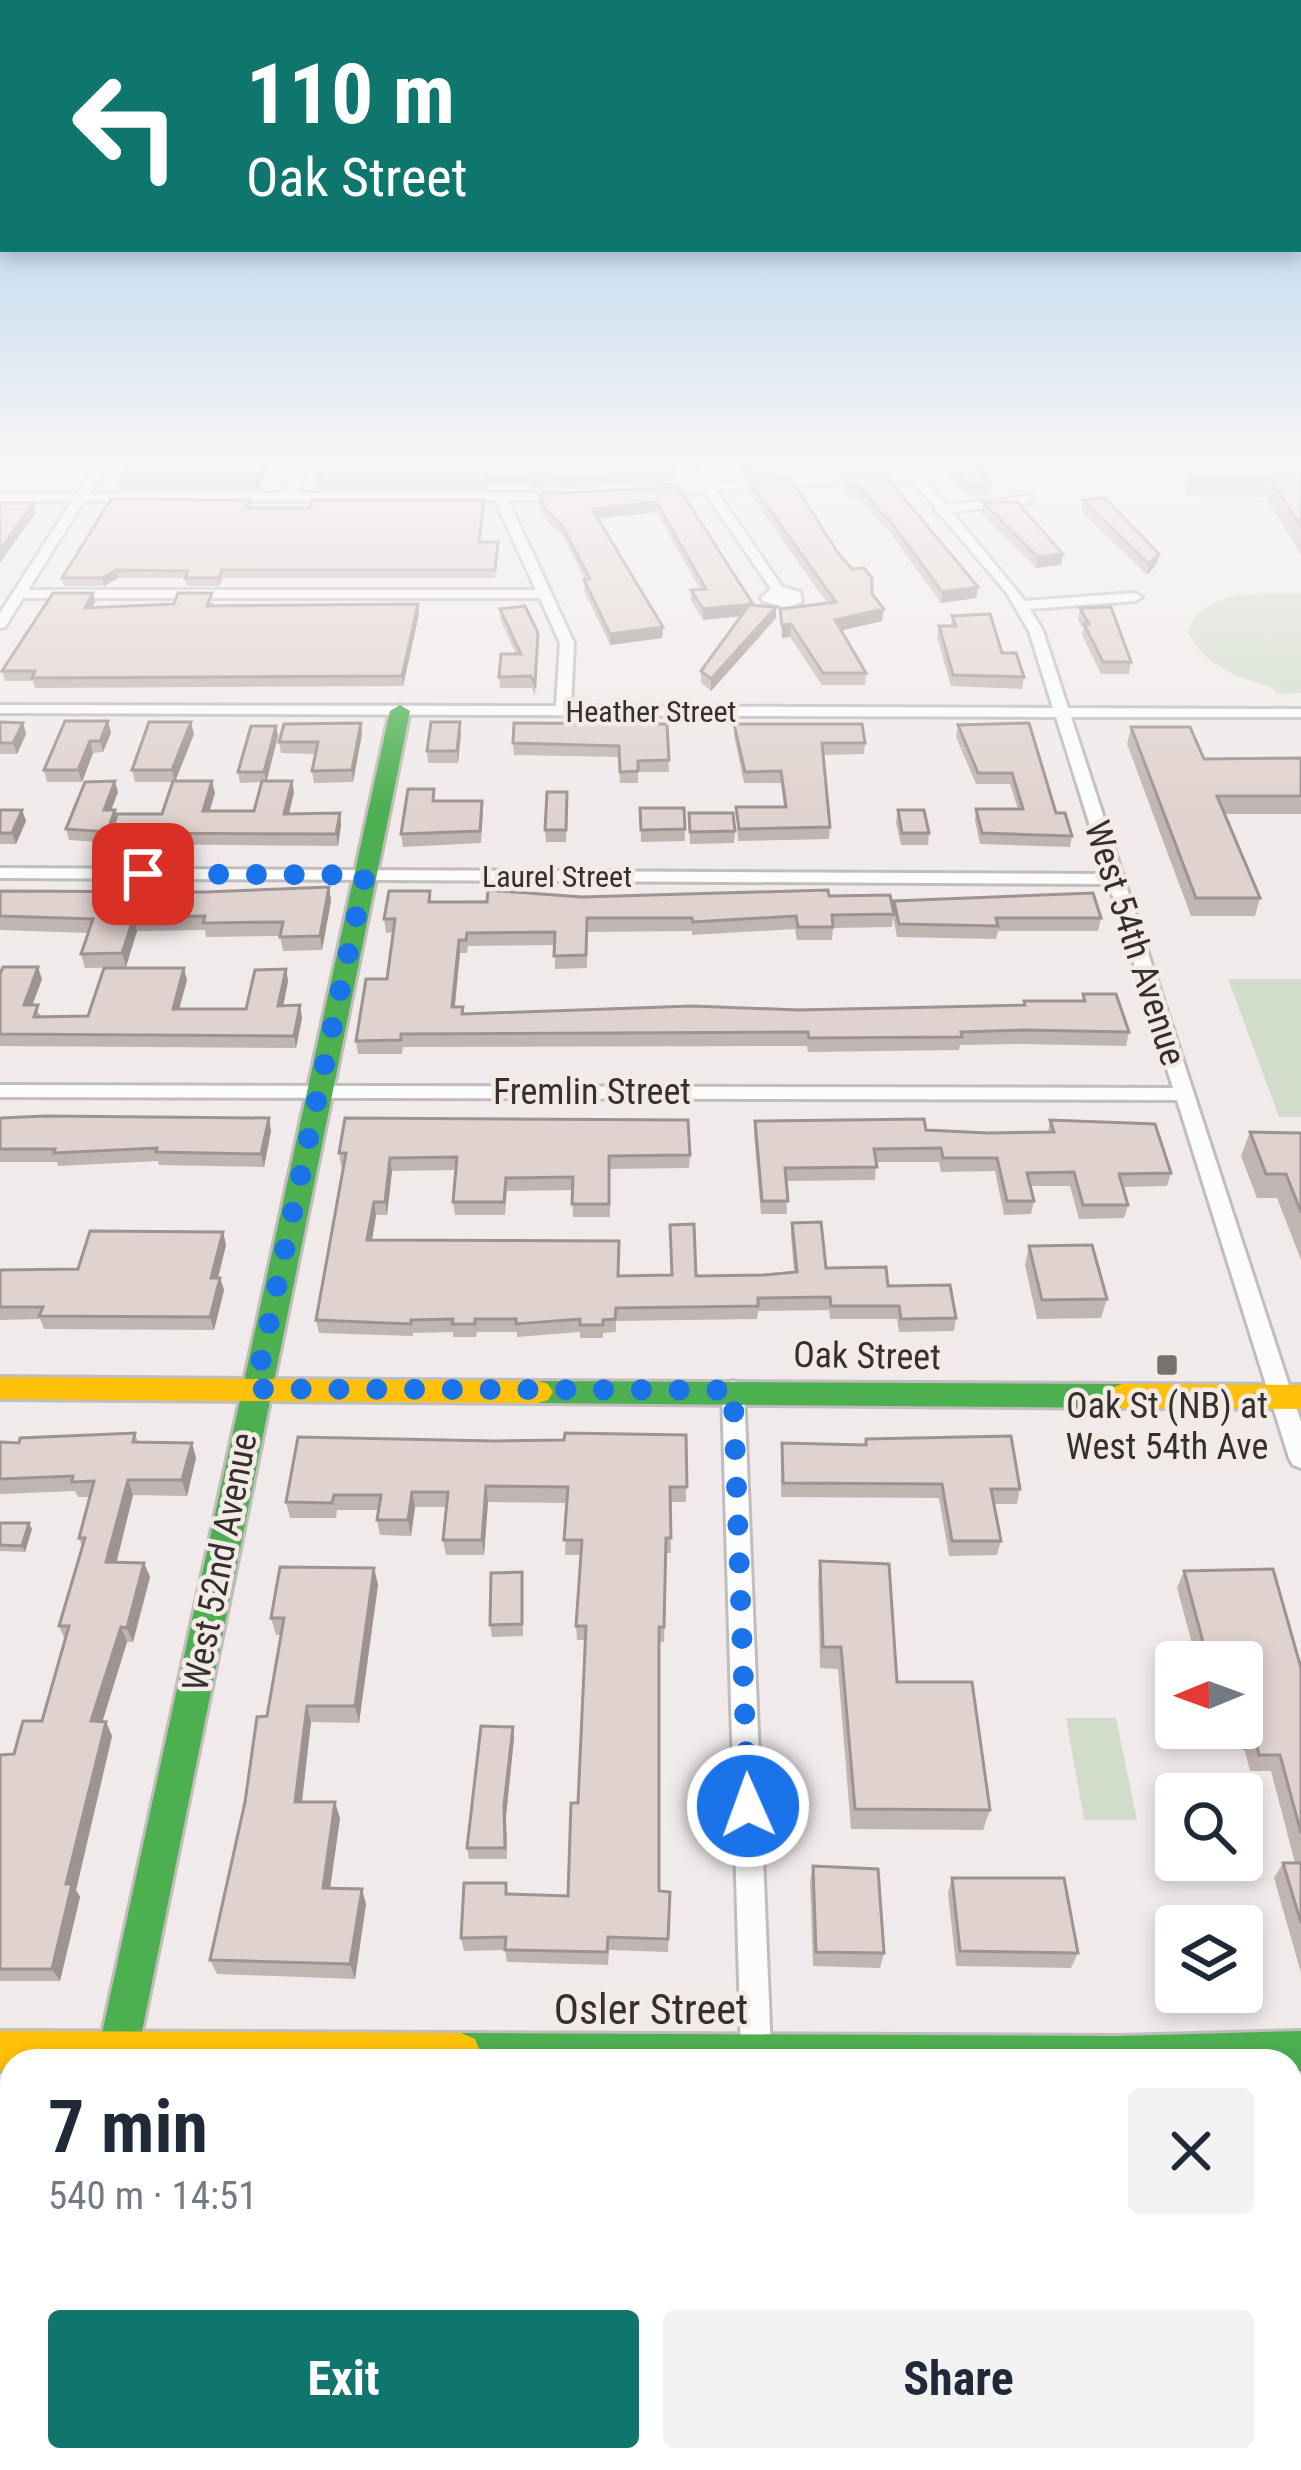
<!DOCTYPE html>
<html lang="en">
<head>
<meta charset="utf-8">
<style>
	body { margin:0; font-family:"Roboto Condensed",sans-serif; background:#f2f2f3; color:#1f2937; height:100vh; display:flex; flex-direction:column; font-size:45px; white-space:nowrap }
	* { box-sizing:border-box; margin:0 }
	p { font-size:39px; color:#747a83 }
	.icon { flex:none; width:66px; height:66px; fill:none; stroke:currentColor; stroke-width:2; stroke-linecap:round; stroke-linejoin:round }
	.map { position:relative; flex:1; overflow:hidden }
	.details { position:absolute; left:0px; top:2049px; width:1302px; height:423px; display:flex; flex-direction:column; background:#fff; border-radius:36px 36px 0 0; box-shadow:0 6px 18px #0003 }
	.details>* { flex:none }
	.banner { position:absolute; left:0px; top:0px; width:1302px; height:252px; box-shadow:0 6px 18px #0003; background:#0f766e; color:#fff; overflow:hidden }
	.needle { width:78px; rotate:269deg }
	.buttons { position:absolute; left:1155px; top:1641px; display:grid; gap:24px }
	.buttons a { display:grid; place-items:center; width:108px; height:108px; border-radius:12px; background:#fff; box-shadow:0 6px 18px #0003; font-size:60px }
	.pin { position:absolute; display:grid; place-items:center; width:102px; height:102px; color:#fff; margin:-51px; border-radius:24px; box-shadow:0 6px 18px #0006 }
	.me { position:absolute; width:132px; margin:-66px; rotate:358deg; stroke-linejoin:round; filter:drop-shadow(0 0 9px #0008) }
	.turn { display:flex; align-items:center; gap:42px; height:252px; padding:0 48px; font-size:54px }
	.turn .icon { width:156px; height:156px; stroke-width:2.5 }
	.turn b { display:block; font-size:84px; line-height:102px }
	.round { display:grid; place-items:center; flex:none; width:126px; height:126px; border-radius:12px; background:#f2f2f3 }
	.head { display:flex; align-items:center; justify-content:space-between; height:204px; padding:0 48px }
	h1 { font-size:72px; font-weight:700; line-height:90px }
	.action { display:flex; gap:24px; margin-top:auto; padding:24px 48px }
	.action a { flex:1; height:138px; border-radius:12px; background:#0f766e; color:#fff; font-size:48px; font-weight:700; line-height:138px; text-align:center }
	.action a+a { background:#f2f2f3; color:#1f2937 }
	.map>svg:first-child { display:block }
	.green { fill:#d2dcca }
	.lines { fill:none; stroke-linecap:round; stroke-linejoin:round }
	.street-casing { stroke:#c1bdbc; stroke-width:6 }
	.fast-casing { stroke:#c1bdbc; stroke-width:6 }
	.slow-casing { stroke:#c1bdbc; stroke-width:6 }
	.street { fill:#fdfcfc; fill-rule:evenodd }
	.fast { fill:#4caf50; fill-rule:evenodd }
	.slow { fill:#ffc107; fill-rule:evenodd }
	.wall { fill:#c1b5b1 }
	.shaded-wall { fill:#9d9390 }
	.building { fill:#e0d2ce; stroke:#9d9390; stroke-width:3 }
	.route { stroke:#1a73e8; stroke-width:21; stroke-dasharray:0 37.8 }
	.poi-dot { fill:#757170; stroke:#f4eae6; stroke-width:4.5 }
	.labels { text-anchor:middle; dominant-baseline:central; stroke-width:9; stroke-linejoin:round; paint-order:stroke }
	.far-street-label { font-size:30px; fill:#33302e; stroke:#f4eae6 }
	.street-label { font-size:36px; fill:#33302e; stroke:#f4eae6 }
	.poi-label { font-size:36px; fill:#33302e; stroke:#f4eae6 }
	.near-street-label { font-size:42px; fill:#33302e; stroke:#f4eae6 }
</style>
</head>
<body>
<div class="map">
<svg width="1301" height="2470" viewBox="0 0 1301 2470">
	<rect width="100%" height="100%" fill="#f0ebea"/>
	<!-- green -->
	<path class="green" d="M1263,593H1301V693L1277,694L1273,688C1238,677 1205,667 1188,632C1197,600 1234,595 1263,593Z
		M1228,979H1301V1117H1279Z
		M1066,1718H1116L1137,1820H1084Z"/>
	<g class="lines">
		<defs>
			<path id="street" d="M96,464H108L89,494L284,493L297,464H309L297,493H567V499L563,500H508L574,643L571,706L1053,708L1029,631L1006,592L940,514L935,513V507L911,479L716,490L782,587L800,592L802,602L786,608L763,601L761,598L771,589L704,491L654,494L648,490L654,486L703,484L698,464H710L715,483L905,472L899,464H912L947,505L1031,496L1033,499L1027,503L952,512L1025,601L1135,593L1142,597L1135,601L1030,609L1043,631L1068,708L1301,709V717H1071L1301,1422V1468L1293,1465L1289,1458L1177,1100L0,1097V1085L1173,1088L1109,884L0,878V868L1105,874L1056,717L0,713V705L556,706L560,643L540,598H23L5,627L0,628V613L72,501L0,502V494H77ZM495,500L536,590H28L84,501Z
				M733,1381L741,1384L744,1390L771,2051L767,2061H745L741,2051L722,1390L725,1384Z
				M15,2460H51L49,2470H13Z"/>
			<path id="fast" d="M400,705L410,711L136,2061H96L390,711Z
				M538,1381L1122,1384L1132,1388L1137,1396L1132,1404L1122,1408L538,1403L528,1400L523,1392L528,1384Z
				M1301,2031V2071H1290V2061H445L441,2053L447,2039L461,2033L1119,2036Z"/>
			<path id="slow" d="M0,1377L538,1381L548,1384L553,1392L548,1400L538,1403L0,1399Z
				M1122,1384L1301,1385V1409L1122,1408L1112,1404L1107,1396L1112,1388Z
				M0,2031L461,2033L475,2039L481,2053L477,2061H12V2071H0Z"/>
		</defs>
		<!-- street casing -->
		<use href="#street" class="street-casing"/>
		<!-- fast casing -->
		<use href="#fast" class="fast-casing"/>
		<!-- slow casing -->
		<use href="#slow" class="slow-casing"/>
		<!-- street -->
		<use href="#street" class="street"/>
		<!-- fast -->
		<use href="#fast" class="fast"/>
		<!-- slow -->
		<use href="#slow" class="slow"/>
	</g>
	<!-- wall -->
	<path class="wall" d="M130,464H270L258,490H122L120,481Z
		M741,464H787V468H779V475L744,477Z
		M829,464H870V470L833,472Z
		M940,464H989L988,476H985L992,485L991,496L965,494Z
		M1173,464H1301V555L1266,497L1186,496L1185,472L1178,473Z
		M323,466L673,473V481L532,489L530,485H488L487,490H319L317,483Z
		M884,474L978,587L976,598L941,603L886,527L885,529L859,498H850L843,487L844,477Z
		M749,481L838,553L884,609L882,621L841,631L866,673L865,685H822L790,637L782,638L780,609L827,603L749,493Z
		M678,487L753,605L776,607V618L711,691L701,683V671L741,616L703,620L691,601V590L700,589L656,512L598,519L663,627L662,638L610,645L584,591L585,580L563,536L547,522L539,505V494Z
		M1083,500L1159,554L1156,565L1147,575L1081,511Z
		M983,502L1063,554L1061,565L1036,568L981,513Z
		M485,507L480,542L499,549L495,578H223L220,586H187L185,578H118L104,586H64L62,578L250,508Z
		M95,602L92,608L214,602L213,606L419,614L403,686L35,688L33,681H5L2,671Z
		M1080,608L1131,662L1129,674H1101L1082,635L1083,628L1078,620Z
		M500,609L538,633L535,696L532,688H500L499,677L516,654L501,621Z
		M952,616L1002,653L1024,677L1022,689L951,686L937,637L939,626H951Z
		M108,721L111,733L103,752L93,753L82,782H47L44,770Z
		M0,722L23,723L26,734L17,754H0Z
		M361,723L362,734L353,782L314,783L312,771L315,754L281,753L279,742Z
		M667,724L669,772H638V783H620L619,757L514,755L513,743Z
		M734,724L865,743L864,754L823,755L830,827L829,839L738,841L736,807H784L781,783H744L734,735Z
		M958,725L1056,813L1072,836L1070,847L980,844L975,820L976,809H1018L1010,784H976L956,737Z
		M276,726L278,736L267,781L294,792L289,814L340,813L341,825L338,846L114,844L112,837L110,843L69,840L66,829L118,792L111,810H115L116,816L162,814L172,782H135L132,770L194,734L175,781H212L215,793L209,811H254L261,782L240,783L238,772Z
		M1131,727L1204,759L1301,758V814H1225L1260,898L1255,916H1191L1127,744Z
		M461,734L458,763H428L427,751Z
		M436,801L483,813L481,843L403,847L401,834Z
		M567,804L566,842H546L545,830Z
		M640,808H684L685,841L641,842Z
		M0,810H22L26,821L16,844H0Z
		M898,810L929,833L928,845H901L896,822Z
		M689,813L735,831L734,843L690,844Z
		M329,887L331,901L322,950L283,951L280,936L206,937L205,930L137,931L126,967L85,968L81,954L88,933L0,930V891L206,892Z
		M430,891L431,902L582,897L829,896L893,910L894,901L1101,918L1098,931H998L996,939L897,937L893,917L892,927L833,928L832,940H797L795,929L692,935V931L587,932V968L555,969V945L468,946L467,953H460L455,1007L463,1014L1023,1005L1024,1001H1082L1083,994L1129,1032L1126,1046L1020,1044L960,1045L959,1050L808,1052L807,1046L403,1047L402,1054H358L356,1041L387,979L394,932L386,933L384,919Z
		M286,969L288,981L283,1006L302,1018L296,1048L0,1046V974L42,979L32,1005L42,1017L88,1016L187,980L179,1009H246Z
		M0,1118L271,1131L264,1167L159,1165L158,1161L58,1166L57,1162H0Z
		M1050,1120L1171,1173L1167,1186L1123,1187L1128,1205L1124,1218L1079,1219L1070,1186H1030L1034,1201L1031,1214L1004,1215L995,1171L941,1172L939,1162H876L875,1180L786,1181L787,1214H761L754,1134L755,1121L988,1133L1048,1132Z
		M1250,1132L1301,1133V1260L1277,1198H1257L1241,1156Z
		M339,1153L690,1155L689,1168L610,1169V1217H573L572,1190L507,1191L505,1215H455L453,1202L456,1170L392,1171L387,1215H376L372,1240L619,1276L764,1275L794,1272L791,1236L792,1223L826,1268L888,1286L956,1318L954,1331L899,1332L897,1319H830L829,1310L758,1311L757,1319L616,1321V1332L603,1333V1338H580V1332L517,1337V1332H477L476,1337H453V1332L413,1333V1336L319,1333L316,1320L344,1166H341Z
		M223,1232L226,1245L218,1278H220L224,1290L214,1330L44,1329L40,1319L0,1320V1270L78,1269Z
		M1029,1246L1107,1299L1101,1318L1037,1319L1025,1265Z
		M135,1433L138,1442L192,1443L196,1458L187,1496L133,1495L116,1562L144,1563L150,1577L133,1642H127L102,1722H106L112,1736L76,1890L80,1897L60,1981H0V1755L14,1754L42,1721L65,1640L59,1626L82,1547L79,1538L90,1497H78L75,1491L0,1494V1442L19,1443Z
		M686,1435V1502H670L671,1553H666L664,1642H659V1891L670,1892L668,1952L609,1950L608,1965L507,1962L505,1950L464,1951L461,1938L506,1883L508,1894L568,1896L578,1803L585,1640H577L576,1626L581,1555H565L567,1503L488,1502L484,1555H446L443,1540L447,1507H415L411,1536L380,1535L377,1520L378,1510H337L336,1518H290L286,1502L495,1441Z
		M866,1439L1020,1489L1017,1504H994L1001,1541L997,1555L949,1556L939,1498L781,1497L782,1443L865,1445Z
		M0,1523L32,1529L25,1552L0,1551Z
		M820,1561L897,1682L990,1810L983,1830L851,1829L838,1669L820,1668L818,1583Z
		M374,1568L378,1585L359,1723L311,1722L302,1802L340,1818L330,1888L366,1904L355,1979L217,1974L210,1960L267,1716L281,1635H276L271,1618Z
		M1184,1571L1301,1668V1973L1274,1878L1283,1863H1295L1271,1771H1250L1245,1751L1234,1745L1236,1728H1242V1662H1197L1177,1588Z
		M522,1572L523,1636L492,1637L490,1625Z
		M514,1738L506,1816L507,1859H469L467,1848Z
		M813,1866L884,1953L880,1968L813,1966L810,1882Z
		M952,1878L1078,1953L1071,1968L956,1966L948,1893Z
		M1290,2197H1301V2271H1290Z"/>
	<!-- shaded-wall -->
	<path class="shaded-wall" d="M264,464H270L258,490L256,481Z
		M656,502V512L592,519V509Z
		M33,503L36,512L0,563V550Z
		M1063,554L1061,565L1036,568L1038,557Z
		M1159,554L1156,565L1147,575L1149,564Z
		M116,570L118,578L104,586L102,578Z
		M978,587L976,598L941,603L942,592Z
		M93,593L95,602L87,618L85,608Z
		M418,604L419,614L403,686L402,676Z
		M753,604V615L703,620V609Z
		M776,607V618L711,691V679Z
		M884,609L882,621L834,632L835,620Z
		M791,624L790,637L782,638V625Z
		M663,627L662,638L610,645V634Z
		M108,721L111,733L103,752L100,741Z
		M191,722L194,734L175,782L172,770Z
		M460,722L461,734L458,763L457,751Z
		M23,723L26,734L17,754L13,743Z
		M361,723L362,734L353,782L352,770Z
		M276,726L278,736L266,782L264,772Z
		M90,741L93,753L82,782L78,770Z
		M115,781L118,792L107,821L104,810Z
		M212,781L215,793L206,823L203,811Z
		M292,781L294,792L286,825L284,814Z
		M22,810L26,821L16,844L12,833Z
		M115,810L118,821L111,833L110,843L107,832Z
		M340,813L341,825L338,846L336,834Z
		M329,887L331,901L322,950L320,936Z
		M134,917L137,931L126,967L122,953Z
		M459,940L460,953L453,1021L452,1007Z
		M38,967L42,979L28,1017L24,1005Z
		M184,968L187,980L176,1021L173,1009Z
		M286,969L288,981L281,1018L278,1006Z
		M300,1005L302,1018L296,1048L294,1036Z
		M269,1118L271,1131L264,1167L261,1154Z
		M390,1158L392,1171L387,1215L385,1202Z
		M374,1202L376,1215L370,1253L367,1240Z
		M223,1232L226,1245L215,1290L211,1278Z
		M220,1278L224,1290L214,1330L210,1317Z
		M192,1443L196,1458L187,1496L182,1480Z
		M128,1480L133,1495L113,1577L106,1562Z
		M486,1486L488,1502L484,1555L482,1540Z
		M412,1492L415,1507L411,1536L408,1520Z
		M29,1523L32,1529L25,1552L22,1546Z
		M144,1563L150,1577L133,1642L127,1628Z
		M374,1568L378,1585L359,1723L355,1706Z
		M121,1627L127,1642L98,1736L91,1721Z
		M307,1706L311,1722L300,1818L295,1802Z
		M106,1722L112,1736L76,1890L80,1897L60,1981L52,1969L66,1884Z
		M513,1727L514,1738L506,1816L507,1859L504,1805Z
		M335,1802L340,1818L328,1903L323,1888Z
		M362,1889L366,1904L355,1979L350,1964Z
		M12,2128V2191L1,2239L0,2182Z"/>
	<!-- building -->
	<path class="building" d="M130,464H264L256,481H120Z
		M326,464H671L673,473L531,481L530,477H487L486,483H317L323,466Z
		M743,464H778L779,466L744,468Z
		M950,464H989L990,466L978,467L992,485L966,484Z
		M1189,464H1301V527L1270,478H1190Z
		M884,474L978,587L942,592L885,514L886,518L860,487L851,488L844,477Z
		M791,479L838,553L852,569L864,568L872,578V594L884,609L835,620L866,673H823L791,624L782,625L780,609L836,602L749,481Z
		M678,487L753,604L703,609L691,590L706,589L656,502L592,509L663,627L610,634L584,580L590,579L562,525L547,511L539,494Z
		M1105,498L1159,554L1149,564L1083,500Z
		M111,499L250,500L246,507L256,508H310L312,500H484L479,542H498L495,570H222L219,578H185L188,571L116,570L102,578H62Z
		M983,502H1017L1063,554L1038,557Z
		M0,503H33L0,550Z
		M53,593H93L85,608L174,604L178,593H212L207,606L418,604L402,676L32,678L35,671H2Z
		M749,605L776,607L711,679L701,671Z
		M525,606L538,633L535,684L531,676L499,677L501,654H521L500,609Z
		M1111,607L1131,662H1103L1084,624H1089L1080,608Z
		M990,614L1002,653H1016L1024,677L953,675L939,626H956L952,616Z
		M65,721H108L100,741H90L78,770H44Z
		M0,722L23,723L13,743H0Z
		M149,722H191L172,770H132Z
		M431,722H460L457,751H427Z
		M361,723L352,770L312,771L318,742H279L284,724Z
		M514,723L667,724L669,760L638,761V771L620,772L619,746L513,743Z
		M1029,723L1056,813H1065L1072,836L982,833L976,809H1023L1012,773H978L958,725Z
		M734,724H862L865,743H822L830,827L739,829L736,807H786L781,771L745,772Z
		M251,726H276L264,772H238Z
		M1131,727H1190L1204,759L1301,758V796H1217L1260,898H1196Z
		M115,781L104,810H115L107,832L66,829L85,782Z
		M173,781H212L203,811H254L262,781H292L284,814L340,813L336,834L111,833L117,814H162Z
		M408,789H434L433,801H482L480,831L401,834Z
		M547,792H567L566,830H545Z
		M640,808H684L685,829L641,830Z
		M0,810H22L12,833H0Z
		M898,810H924L929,833H902Z
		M689,813H733L735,831L690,832Z
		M329,887L320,936L280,937L283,922L203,923L205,916L134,917L122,953L81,954L93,919L0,916V891L206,892Z
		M488,890L582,897L828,890L829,896L890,895L894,914L832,915L833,927H798L796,916L693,922L692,918H587L586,955L554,956L555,932L467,933L466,940H459L452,1007H463L462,1014L692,1006L799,1010L1025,1005L1024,1001H1085L1083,994H1116L1129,1032L1023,1030L961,1032L962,1037L809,1038L808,1032L401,1034V1040L356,1041L366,979H387L395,919H384L389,891H430L429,902H487Z
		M1093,893L1101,918H996L998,926L899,924L894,901Z
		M3,967H38L24,1005H38L34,1017L88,1016L104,968H184L173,1009H246L255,970L286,969L278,1006L300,1005L294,1036L0,1034V974Z
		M46,1116L269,1118L261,1154L156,1152L157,1148L54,1153L55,1149H0V1118Z
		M345,1118L688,1120L690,1155L609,1156V1204H572L573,1177L506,1178L504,1202H453L457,1157L390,1158L385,1202H374L367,1240L619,1241L618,1276L672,1275L670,1225L694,1224L696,1276L764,1275L797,1272L792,1223L821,1222L826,1268L886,1267L888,1286L950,1285L956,1318L901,1319L899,1306H831L830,1297L758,1298V1306L616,1308L615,1319L603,1320V1325H580V1319L516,1324V1319H475V1324H452L453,1319L411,1320V1324L316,1320L346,1153H339Z
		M924,1119L926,1130L988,1133L1054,1132L1050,1120L1155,1124L1171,1173L1119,1174L1128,1205H1083L1074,1172L1027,1173L1034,1201H1007L997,1158H943L941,1148L874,1149L877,1167L785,1168L788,1201H762L755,1121Z
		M1250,1132L1301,1133V1212L1286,1174H1266Z
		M90,1231L223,1232L211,1278H220L210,1317L39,1316L43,1307H0V1270L78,1269Z
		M1092,1245L1107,1299L1042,1300L1029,1246Z
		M135,1433L133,1442L192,1443L182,1480H128L106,1562L144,1563L127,1628L121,1627L91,1721L106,1722L66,1884H72L52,1969H0V1755L14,1754L23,1721H42L69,1626H59L85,1538H79L94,1481L72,1482L73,1476L0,1479V1442L19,1443L20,1438Z
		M565,1433L686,1435L687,1487H670L671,1538H666L664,1627H659V1891L670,1892L668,1939L608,1937L607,1952L505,1950L506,1937L461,1938L464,1883H506V1894L568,1896L571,1803H578L586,1626H576L582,1540H564L568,1487L486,1486L482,1540H443L448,1492H412L408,1520H377L381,1495H334L332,1503L286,1502L298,1437L495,1441L564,1440Z
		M1011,1436L1020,1489H991L1001,1541H952L942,1484L783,1483L782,1443L866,1445V1439Z
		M0,1523H29L22,1546L0,1545Z
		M820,1561L889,1564L897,1682H972L990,1810L855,1809L841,1647H823Z
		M280,1567L374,1568L355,1706H307L295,1802H335L323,1888L362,1889L350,1964L210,1960L245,1802L257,1717L267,1716L284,1618H271Z
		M1273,1569L1301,1668V1833L1280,1755H1259L1254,1734L1242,1728L1246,1705L1242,1690V1662L1208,1661L1184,1571Z
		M522,1572V1624L490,1625L491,1573Z
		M481,1726L513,1727L504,1805L505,1848H467Z
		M1283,1863H1301V1923Z
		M813,1866L878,1869L884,1953L816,1952Z
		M952,1878H1064L1078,1953L960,1951Z
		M12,2122V2128L0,2182V2123Z
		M1290,2197H1301V2260H1290Z
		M78,2460H440L439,2470H76Z"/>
	<!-- sky -->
	<linearGradient id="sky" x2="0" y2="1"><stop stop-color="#8fc0e8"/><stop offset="0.57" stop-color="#f8f6f6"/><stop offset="1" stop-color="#f8f6f6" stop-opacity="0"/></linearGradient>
	<rect width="1301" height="810" fill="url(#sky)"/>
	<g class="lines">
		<!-- route -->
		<path class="route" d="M143,874L365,875L255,1389L733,1390L748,1806"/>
	</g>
	<!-- markers -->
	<rect class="poi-dot" x="1155" y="1353" width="24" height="24" rx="6"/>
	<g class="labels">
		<!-- far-street labels -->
		<g class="far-street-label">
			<text x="651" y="711">Heather Street</text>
			<text x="557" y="876">Laurel Street</text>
		</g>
		<!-- street labels -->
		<g class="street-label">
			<text transform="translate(1135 943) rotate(72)">West 54th Avenue</text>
			<text x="592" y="1092">Fremlin Street</text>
			<text transform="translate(867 1356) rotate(1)">Oak Street</text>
			<text transform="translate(220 1562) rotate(-79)">West 52nd Avenue</text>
		</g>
		<!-- poi labels -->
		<g class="poi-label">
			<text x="1167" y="1406">Oak St (NB) at<tspan x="1167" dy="41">West 54th Ave</tspan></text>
		</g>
		<!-- near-street labels -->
		<g class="near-street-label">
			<text x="651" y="2009">Osler Street</text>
		</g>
	</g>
</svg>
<div class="buttons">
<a><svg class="needle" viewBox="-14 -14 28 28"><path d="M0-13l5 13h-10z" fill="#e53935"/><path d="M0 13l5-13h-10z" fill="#747a83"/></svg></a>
<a><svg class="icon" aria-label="search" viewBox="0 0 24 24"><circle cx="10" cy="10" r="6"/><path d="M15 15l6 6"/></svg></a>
<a><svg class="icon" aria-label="layers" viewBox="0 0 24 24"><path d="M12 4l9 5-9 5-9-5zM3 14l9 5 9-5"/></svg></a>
</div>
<div class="pin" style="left:143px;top:874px;background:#d93025"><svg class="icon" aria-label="arrive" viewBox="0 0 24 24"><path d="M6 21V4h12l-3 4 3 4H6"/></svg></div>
<svg class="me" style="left:748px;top:1806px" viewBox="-20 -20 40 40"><circle r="17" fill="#1a73e8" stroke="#fff" stroke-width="3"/><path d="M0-11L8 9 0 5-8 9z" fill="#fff"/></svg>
<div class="banner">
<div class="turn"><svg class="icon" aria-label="left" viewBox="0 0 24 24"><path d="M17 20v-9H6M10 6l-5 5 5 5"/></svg><div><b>110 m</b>Oak Street</div></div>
</div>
<section class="details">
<div class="head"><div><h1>7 min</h1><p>540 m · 14:51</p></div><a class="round"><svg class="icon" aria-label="close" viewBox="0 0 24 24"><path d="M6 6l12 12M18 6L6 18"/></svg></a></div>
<div class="action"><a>Exit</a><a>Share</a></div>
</section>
</div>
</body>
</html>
